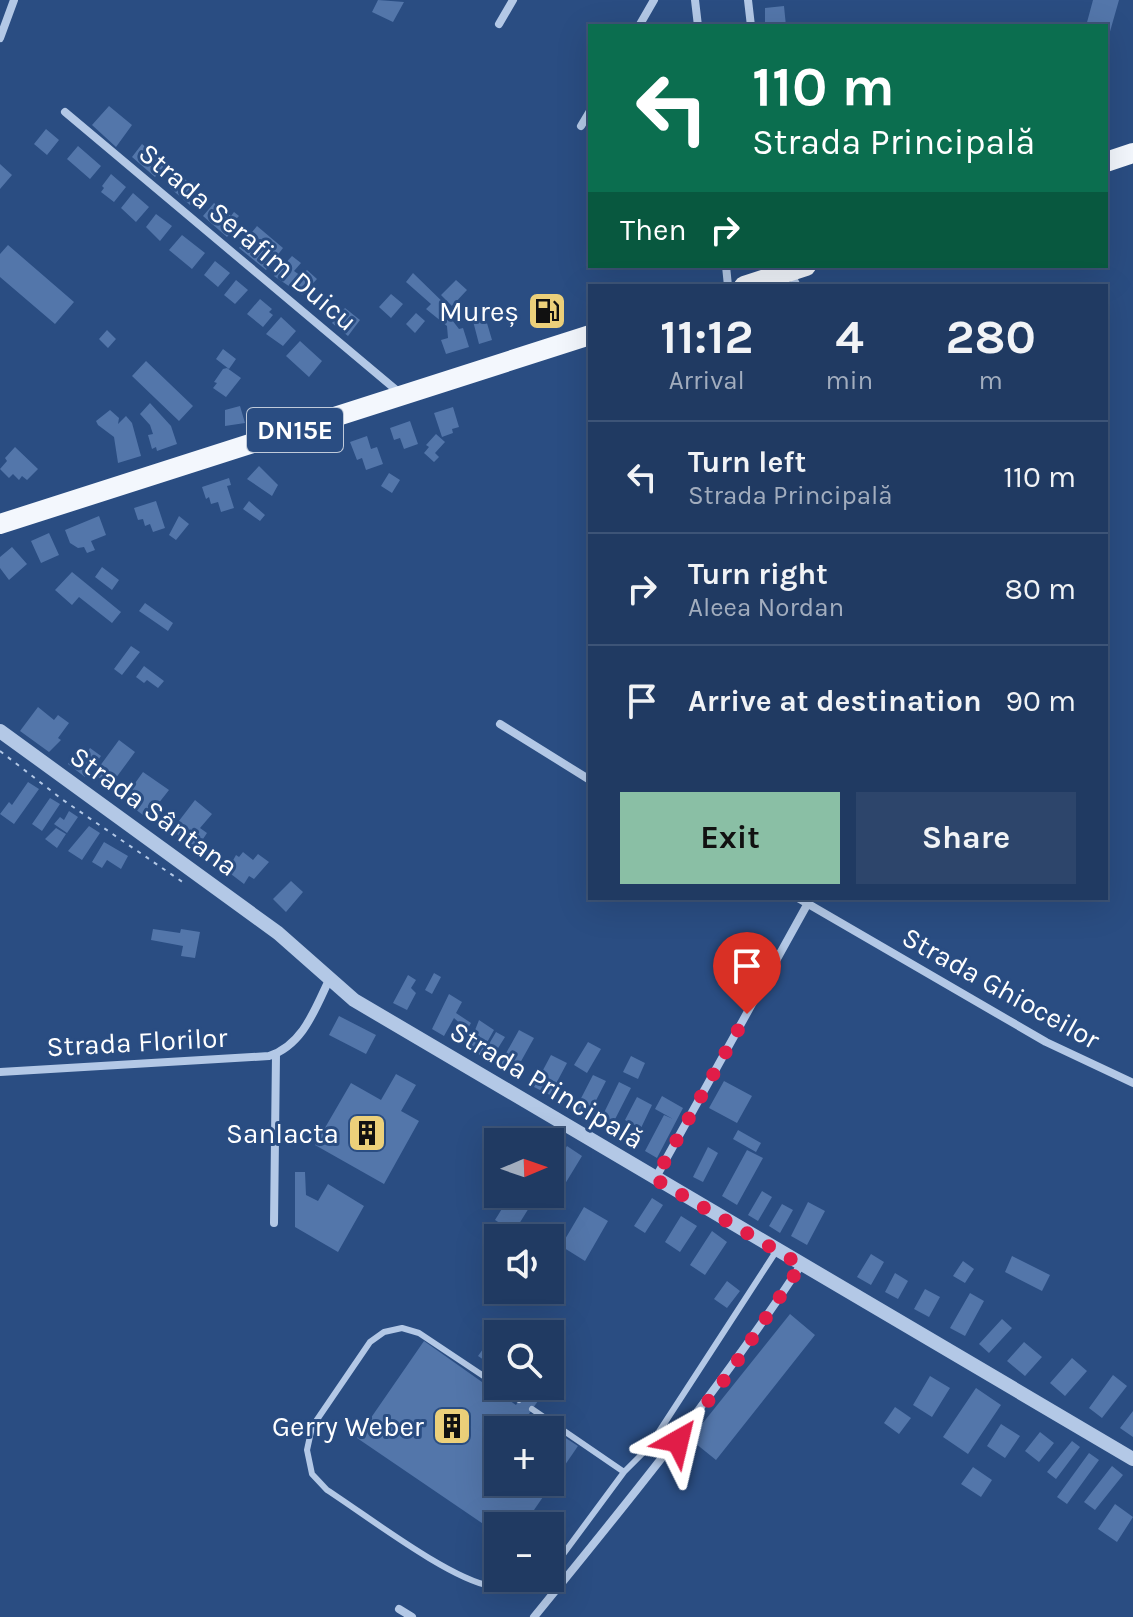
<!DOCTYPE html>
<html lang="en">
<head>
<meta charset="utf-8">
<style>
	body { margin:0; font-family:Karla,sans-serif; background:#2d456b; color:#f1f3f6; height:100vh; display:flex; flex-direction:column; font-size:30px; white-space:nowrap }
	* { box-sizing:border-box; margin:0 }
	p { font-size:26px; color:#a2adbe }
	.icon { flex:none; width:44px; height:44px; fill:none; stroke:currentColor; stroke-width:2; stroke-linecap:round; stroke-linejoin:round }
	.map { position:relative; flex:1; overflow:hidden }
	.details { position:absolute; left:588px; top:284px; width:520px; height:616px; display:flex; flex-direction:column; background:#203a62; border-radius:0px; box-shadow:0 8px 32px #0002,0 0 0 2px #3d5477 }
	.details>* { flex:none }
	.guide { position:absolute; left:588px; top:24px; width:520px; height:244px; border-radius:0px; box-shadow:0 8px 32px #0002,0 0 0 2px #3d5477; background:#0b6e4f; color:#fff; overflow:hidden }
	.needle { width:52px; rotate:88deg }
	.controls { position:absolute; left:484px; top:1128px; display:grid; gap:16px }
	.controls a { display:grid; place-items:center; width:80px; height:80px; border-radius:0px; background:#203a62; box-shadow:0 8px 32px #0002,0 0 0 2px #3d5477; font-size:40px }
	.pin { position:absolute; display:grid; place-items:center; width:68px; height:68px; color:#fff; margin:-82px -34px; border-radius:50% 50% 50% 0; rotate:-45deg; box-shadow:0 0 8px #0007 }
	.pin .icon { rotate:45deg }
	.me { position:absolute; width:88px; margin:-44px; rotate:37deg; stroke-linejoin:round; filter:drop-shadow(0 0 6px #0008) }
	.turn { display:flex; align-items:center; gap:28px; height:168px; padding:0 32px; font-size:36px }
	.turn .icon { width:104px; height:104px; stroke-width:2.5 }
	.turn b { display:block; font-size:56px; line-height:68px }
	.then { display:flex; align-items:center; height:76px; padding:0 32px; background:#0003; gap:16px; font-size:30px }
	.eta { display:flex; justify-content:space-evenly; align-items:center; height:136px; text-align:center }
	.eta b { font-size:48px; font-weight:700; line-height:56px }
	.button { display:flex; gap:16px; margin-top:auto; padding:16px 32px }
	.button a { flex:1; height:92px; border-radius:0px; background:#8abfa5; color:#111; font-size:32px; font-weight:700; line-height:92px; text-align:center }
	.button a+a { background:#2d456b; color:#f1f3f6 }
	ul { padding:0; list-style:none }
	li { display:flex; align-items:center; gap:24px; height:112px; padding:0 32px; border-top:2px solid #3d5477 }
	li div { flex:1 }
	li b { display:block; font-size:30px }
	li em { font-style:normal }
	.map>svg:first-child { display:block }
	.building { fill:#5376aa; fill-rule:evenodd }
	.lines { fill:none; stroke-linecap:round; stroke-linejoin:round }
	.path { stroke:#b3c8e6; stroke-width:2; stroke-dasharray:4 6; stroke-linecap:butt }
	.service { stroke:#b3c8e6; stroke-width:6 }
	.minor { stroke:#b3c8e6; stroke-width:8 }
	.tertiary { stroke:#b3c8e6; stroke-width:14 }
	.primary { stroke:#f3f7fd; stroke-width:20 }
	.route { stroke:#e11d48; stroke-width:14; stroke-dasharray:0 25.2 }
	.labels { text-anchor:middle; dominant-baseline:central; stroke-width:6; stroke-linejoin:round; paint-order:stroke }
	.shield { fill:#2a4d82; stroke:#bfcada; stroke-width:2 }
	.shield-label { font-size:26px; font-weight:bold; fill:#fff }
	.street-label { font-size:28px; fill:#fff; stroke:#2a4d82 }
	.poi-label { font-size:28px; fill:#fff; stroke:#2a4d82; text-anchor:end }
</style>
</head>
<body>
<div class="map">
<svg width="1133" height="1617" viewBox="0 0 1133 1617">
	<rect width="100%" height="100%" fill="#2a4d82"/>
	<!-- building -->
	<path class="building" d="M378,0L404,2L393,22L372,12Z
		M1093,0H1119L1107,42L1106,26H1086Z
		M784,6L786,26H765V8Z
		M109,106L132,125L116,147L92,125Z
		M46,129L59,140L47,155L34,144Z
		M142,144L166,164L155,177L132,157Z
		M78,146L101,166L90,179L67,159Z
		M0,164L12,175L0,189Z
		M111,174L126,187L114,202L101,192L104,188L102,186Z
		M179,174L200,192L190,205L169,187Z
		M133,193L149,207L136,222L121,208Z
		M214,203L231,216L234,212L239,216L234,221L237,224L227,237L203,216Z
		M156,214L172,226L160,241L146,227Z
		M257,226L283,248L266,270L239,248Z
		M182,235L205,253L192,269L169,250Z
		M8,245L74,302L55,324L0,277V254Z
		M292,256L301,263L294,271L301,276L307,270L317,279L302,295L274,276Z
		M215,261L230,273L218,287L204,275Z
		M413,273L453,312L449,316L459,329L463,328L469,347L446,354L441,340L448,338L447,326L426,309L431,304L406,282Z
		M236,280L248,290L235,304L224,295Z
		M456,280L467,290L452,306L441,295Z
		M391,294L403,304L391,318L379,307Z
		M260,299L272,309L269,312L273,315L263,327L247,314Z
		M345,308L360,320L348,336L332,323Z
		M416,313L425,321L415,333L406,324Z
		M484,313L492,340L479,344L473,321L477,320L476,315Z
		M281,317L296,331L283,346L266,334Z
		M107,330L116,339L108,348L99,339Z
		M300,341L322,361L309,377L286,356Z
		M223,349L236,359L229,369L216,359Z
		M146,361L193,406L179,421L132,376Z
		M227,368L241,378L226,397L213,388L217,383L214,382L223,369Z
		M150,403L171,426L177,444L157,451L156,447L152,449L148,435L153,434L150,425L140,414Z
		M240,406L245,423L225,426V410Z
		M453,407L459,427L452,429L453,433L442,437L434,413Z
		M110,410L119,418L118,424L126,416L132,423L141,456L118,463L114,437L98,425L96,421Z
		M410,421L418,444L404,449L400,438L394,440L390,428Z
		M436,434L445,442L435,453L439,457L434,462L424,453L429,447L426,445Z
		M367,436L371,449L377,447L383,464L366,470L362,458L357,460L350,442Z
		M15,447L38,469L27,480L22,476L19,480L13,474L9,478L0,469L7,461L5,458Z
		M259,466L278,485L272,496L247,479Z
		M389,473L400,480L392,493L381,486Z
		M229,478L231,485L227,486L234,508L221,512L218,502L211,504L209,497L206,499L202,487Z
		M156,501L165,528L153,532L150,524L145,526L143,519L138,520L134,508Z
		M249,501L265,515L260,521L243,509Z
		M99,516L106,535L91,541L95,550L87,553L84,547L78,548L70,543L65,530Z
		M179,516L189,524L176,540L169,535Z
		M49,533L59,555L41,563L31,541Z
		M12,547L27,564L9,580L0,568V557Z
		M102,567L119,580L112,590L95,577Z
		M72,572L121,612L112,623L79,597L72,605L55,590Z
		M145,603L173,623L168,631L139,611Z
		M131,646L140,652L122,675L114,669Z
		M144,666L164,681L158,688L147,680L144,683L136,677Z
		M38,707L54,720L58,715L69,723L58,738L61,740L49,752L20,731Z
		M119,740L135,752L110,786L94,774Z
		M90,748L101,756L85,777L68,764L79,749L86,754Z
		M143,772L169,790L147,818L123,800Z
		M28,782L39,789L14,824L0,814L9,802L12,805Z
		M50,798L60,804L42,831L32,824Z
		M195,800L212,814L200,828L207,833L201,842L206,846L201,853L172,830Z
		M69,811L78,817L67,833L54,824L60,817L64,820Z
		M89,826L100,833L82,860L68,851Z
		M56,828L66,834L57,848L45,839Z
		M104,842L128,856L121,869L107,860L102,868L92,862Z
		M243,852L253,860L258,854L269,862L254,879L249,876L244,884L227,871L236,855L239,857Z
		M291,881L303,892L286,912L273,899Z
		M153,929L180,933L181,929L200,932L195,958L181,956L183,946L151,940Z
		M434,973L441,977L432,994L425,990Z
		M408,975L416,980L411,988L416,993L407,1010L393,1003Z
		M449,994L462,1002L456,1013L471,1023L467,1030L454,1018L444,1036L432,1029Z
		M339,1016L376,1035L366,1054L329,1035Z
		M479,1020L494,1030L480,1055L468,1048Z
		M519,1030L534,1038L515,1072L500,1064Z
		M496,1032L505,1037L490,1061L482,1056Z
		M588,1042L601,1049L587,1073L574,1065Z
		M551,1055L567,1063L550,1095L534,1087Z
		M631,1056L645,1063L638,1079L623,1072Z
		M396,1074L416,1085L401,1111L419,1121L384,1184L315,1145L351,1083L381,1100Z
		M593,1075L606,1081L588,1116L575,1110Z
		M724,1081L752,1096L737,1123L709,1108Z
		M619,1082L631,1088L610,1129L599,1123Z
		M662,1096L683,1108L657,1158L645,1151L664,1115L673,1119L655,1109Z
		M637,1097L652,1105L641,1128L625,1120Z
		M738,1130L761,1143L756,1152L733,1139Z
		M567,1146L582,1156L554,1202L542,1194H550V1174Z
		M708,1147L718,1153L703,1182L693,1177Z
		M747,1150L763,1158L737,1205L722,1196Z
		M295,1172H305L306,1195L318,1201L328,1184L364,1206L338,1252L295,1227Z
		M762,1191L772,1197L758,1221L748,1215Z
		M511,1194L537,1195L514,1232L495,1220Z
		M652,1198L663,1205L645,1233L634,1226Z
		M808,1202L825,1211L807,1245L791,1236Z
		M782,1204L793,1210L780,1233L769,1226Z
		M584,1207L608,1221L585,1261L561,1246Z
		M681,1216L697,1226L680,1252L665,1242Z
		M712,1231L727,1242L705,1275L690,1265Z
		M871,1254L884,1262L871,1285L857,1277Z
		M1012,1256L1050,1275L1042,1291L1005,1272Z
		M963,1261L974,1269L965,1283L953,1276Z
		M895,1273L908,1281L898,1299L885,1292Z
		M727,1281L740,1291L727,1308L714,1299Z
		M925,1289L940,1297L929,1317L914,1309Z
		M970,1293L984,1301L965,1336L950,1328Z
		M790,1314L815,1335L716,1460L690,1439Z
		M1002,1319L1012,1328L989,1353L979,1344Z
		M424,1341L482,1382L493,1366L478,1356L488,1342L498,1348V1370L486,1384L516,1405L526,1388L523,1386H550V1383L554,1386L545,1400L540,1398L529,1414L578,1446L523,1526H498V1534L357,1438ZM498,1430H550V1482H498Z
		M1024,1342L1042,1357L1025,1376L1007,1361Z
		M1072,1358L1087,1371L1065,1396L1050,1383Z
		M1113,1375L1127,1386L1102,1418L1089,1408Z
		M930,1376L950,1388L932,1417L913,1405Z
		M976,1388L1001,1405L968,1454L943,1437Z
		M895,1407L911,1418L899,1434L884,1423Z
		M1133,1411V1437L1120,1428Z
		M1001,1424L1020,1436L1005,1458L987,1446Z
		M1040,1432L1054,1443L1039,1462L1025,1451Z
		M1072,1441L1080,1447L1056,1479L1047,1472Z
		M1089,1453L1099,1460L1067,1504L1057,1497Z
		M1112,1466L1123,1475L1095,1510L1084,1502Z
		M973,1467L992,1480L981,1497L961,1484Z
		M1115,1504L1133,1517L1117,1542L1098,1529Z"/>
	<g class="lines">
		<!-- path -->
		<path class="path" d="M0,751L63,800L184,883"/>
		<!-- service -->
		<path class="service" d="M485,1377L419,1333L402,1328L384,1332L370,1342L312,1427L307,1450L312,1474L327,1490C366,1515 449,1579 491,1586C508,1589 525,1586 539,1578
			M499,1386L519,1400
			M532,1409L624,1472
			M550,1572L624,1472L649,1447L777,1250"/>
		<!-- minor -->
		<path class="minor" d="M695,0L698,26
			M748,0L751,26
			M499,24L513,0
			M639,26L654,0
			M0,38L14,0
			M65,112L401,394
			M581,126L590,111
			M726,266L728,286
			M790,272L797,286
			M500,724L590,780
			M798,898L1046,1042L1133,1083
			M0,1072L269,1056C303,1045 315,1009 329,980
			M655,1179L808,903
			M274,1223L276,1054
			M399,1609L412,1617
			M534,1617C628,1502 719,1390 801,1265"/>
		<!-- tertiary -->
		<path class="tertiary" d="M0,731L278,933L354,1000L1133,1459"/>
		<!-- primary -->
		<path class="primary" d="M1106,162L1133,153
			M744,286L806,266
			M0,524L590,335"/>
	</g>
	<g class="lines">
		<!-- route -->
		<path class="route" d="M678,1441L728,1375L801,1265L655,1179L747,1014"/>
	</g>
	<!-- icons -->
	<defs>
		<symbol id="fuel-square" viewBox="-11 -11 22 22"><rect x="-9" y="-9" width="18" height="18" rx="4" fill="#ecd07a" stroke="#2a4d82"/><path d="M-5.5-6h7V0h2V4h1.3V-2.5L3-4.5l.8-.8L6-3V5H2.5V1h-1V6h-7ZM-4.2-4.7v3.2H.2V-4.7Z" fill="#111"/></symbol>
		<symbol id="building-square" viewBox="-11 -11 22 22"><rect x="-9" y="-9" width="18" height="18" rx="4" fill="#ecd07a" stroke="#2a4d82"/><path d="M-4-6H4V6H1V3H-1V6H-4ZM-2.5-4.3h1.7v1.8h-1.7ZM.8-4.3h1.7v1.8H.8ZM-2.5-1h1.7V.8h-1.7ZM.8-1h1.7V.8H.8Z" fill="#111"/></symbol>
	</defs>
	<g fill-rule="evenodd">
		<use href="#fuel-square" x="525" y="289" width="44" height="44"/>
		<use href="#building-square" x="345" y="1111" width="44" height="44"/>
		<use href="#building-square" x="430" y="1404" width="44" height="44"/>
	</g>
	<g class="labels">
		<!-- shield labels -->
		<rect class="shield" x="247" y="408" width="96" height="44" rx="6"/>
		<g class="shield-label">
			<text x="295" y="430">DN15E</text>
		</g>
		<!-- street labels -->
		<g class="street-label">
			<text transform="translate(248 237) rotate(40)">Strada Serafim Duicu</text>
			<text transform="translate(154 811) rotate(36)">Strada Sântana</text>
			<text transform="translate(1001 988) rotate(29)">Strada Ghioceilor</text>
			<text transform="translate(137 1042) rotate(-3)">Strada Florilor</text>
			<text transform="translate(547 1085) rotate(31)">Strada Principală</text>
		</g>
		<!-- poi labels -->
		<g class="poi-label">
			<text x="519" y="311">Mureș</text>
			<text x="339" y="1133">Sanlacta</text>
			<text x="424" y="1426">Gerry Weber</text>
		</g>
	</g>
</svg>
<div class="controls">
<a><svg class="needle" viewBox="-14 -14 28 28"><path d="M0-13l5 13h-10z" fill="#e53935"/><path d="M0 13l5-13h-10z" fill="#a2adbe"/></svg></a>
<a><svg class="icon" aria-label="sound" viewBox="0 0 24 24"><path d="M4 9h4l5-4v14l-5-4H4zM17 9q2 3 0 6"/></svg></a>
<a><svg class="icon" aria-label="search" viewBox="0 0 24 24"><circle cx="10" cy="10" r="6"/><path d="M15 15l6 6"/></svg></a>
<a>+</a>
<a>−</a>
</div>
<div class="pin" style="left:747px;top:1014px;background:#d93025"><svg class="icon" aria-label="arrive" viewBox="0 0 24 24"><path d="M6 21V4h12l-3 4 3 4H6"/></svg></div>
<svg class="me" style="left:678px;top:1441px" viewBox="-20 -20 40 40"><path d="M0-17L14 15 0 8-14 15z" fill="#e11d48" stroke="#fff" stroke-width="4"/></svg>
<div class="guide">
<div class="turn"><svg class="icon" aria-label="left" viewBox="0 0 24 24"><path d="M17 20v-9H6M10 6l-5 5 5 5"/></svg><div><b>110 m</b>Strada Principală</div></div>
<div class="then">Then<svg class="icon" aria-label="right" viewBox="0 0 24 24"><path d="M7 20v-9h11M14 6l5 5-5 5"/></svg></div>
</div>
<section class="details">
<div class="eta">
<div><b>11:12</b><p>Arrival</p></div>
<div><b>4</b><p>min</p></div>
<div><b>280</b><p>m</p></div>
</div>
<ul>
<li><svg class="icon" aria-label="left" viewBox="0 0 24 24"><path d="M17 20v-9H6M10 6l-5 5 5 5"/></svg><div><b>Turn left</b><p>Strada Principală</p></div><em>110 m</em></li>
<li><svg class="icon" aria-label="right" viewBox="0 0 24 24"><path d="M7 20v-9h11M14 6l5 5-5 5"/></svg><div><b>Turn right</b><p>Aleea Nordan</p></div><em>80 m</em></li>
<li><svg class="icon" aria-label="arrive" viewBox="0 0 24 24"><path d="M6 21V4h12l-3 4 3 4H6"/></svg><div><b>Arrive at destination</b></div><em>90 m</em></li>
</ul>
<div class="button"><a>Exit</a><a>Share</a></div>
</section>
</div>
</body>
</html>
